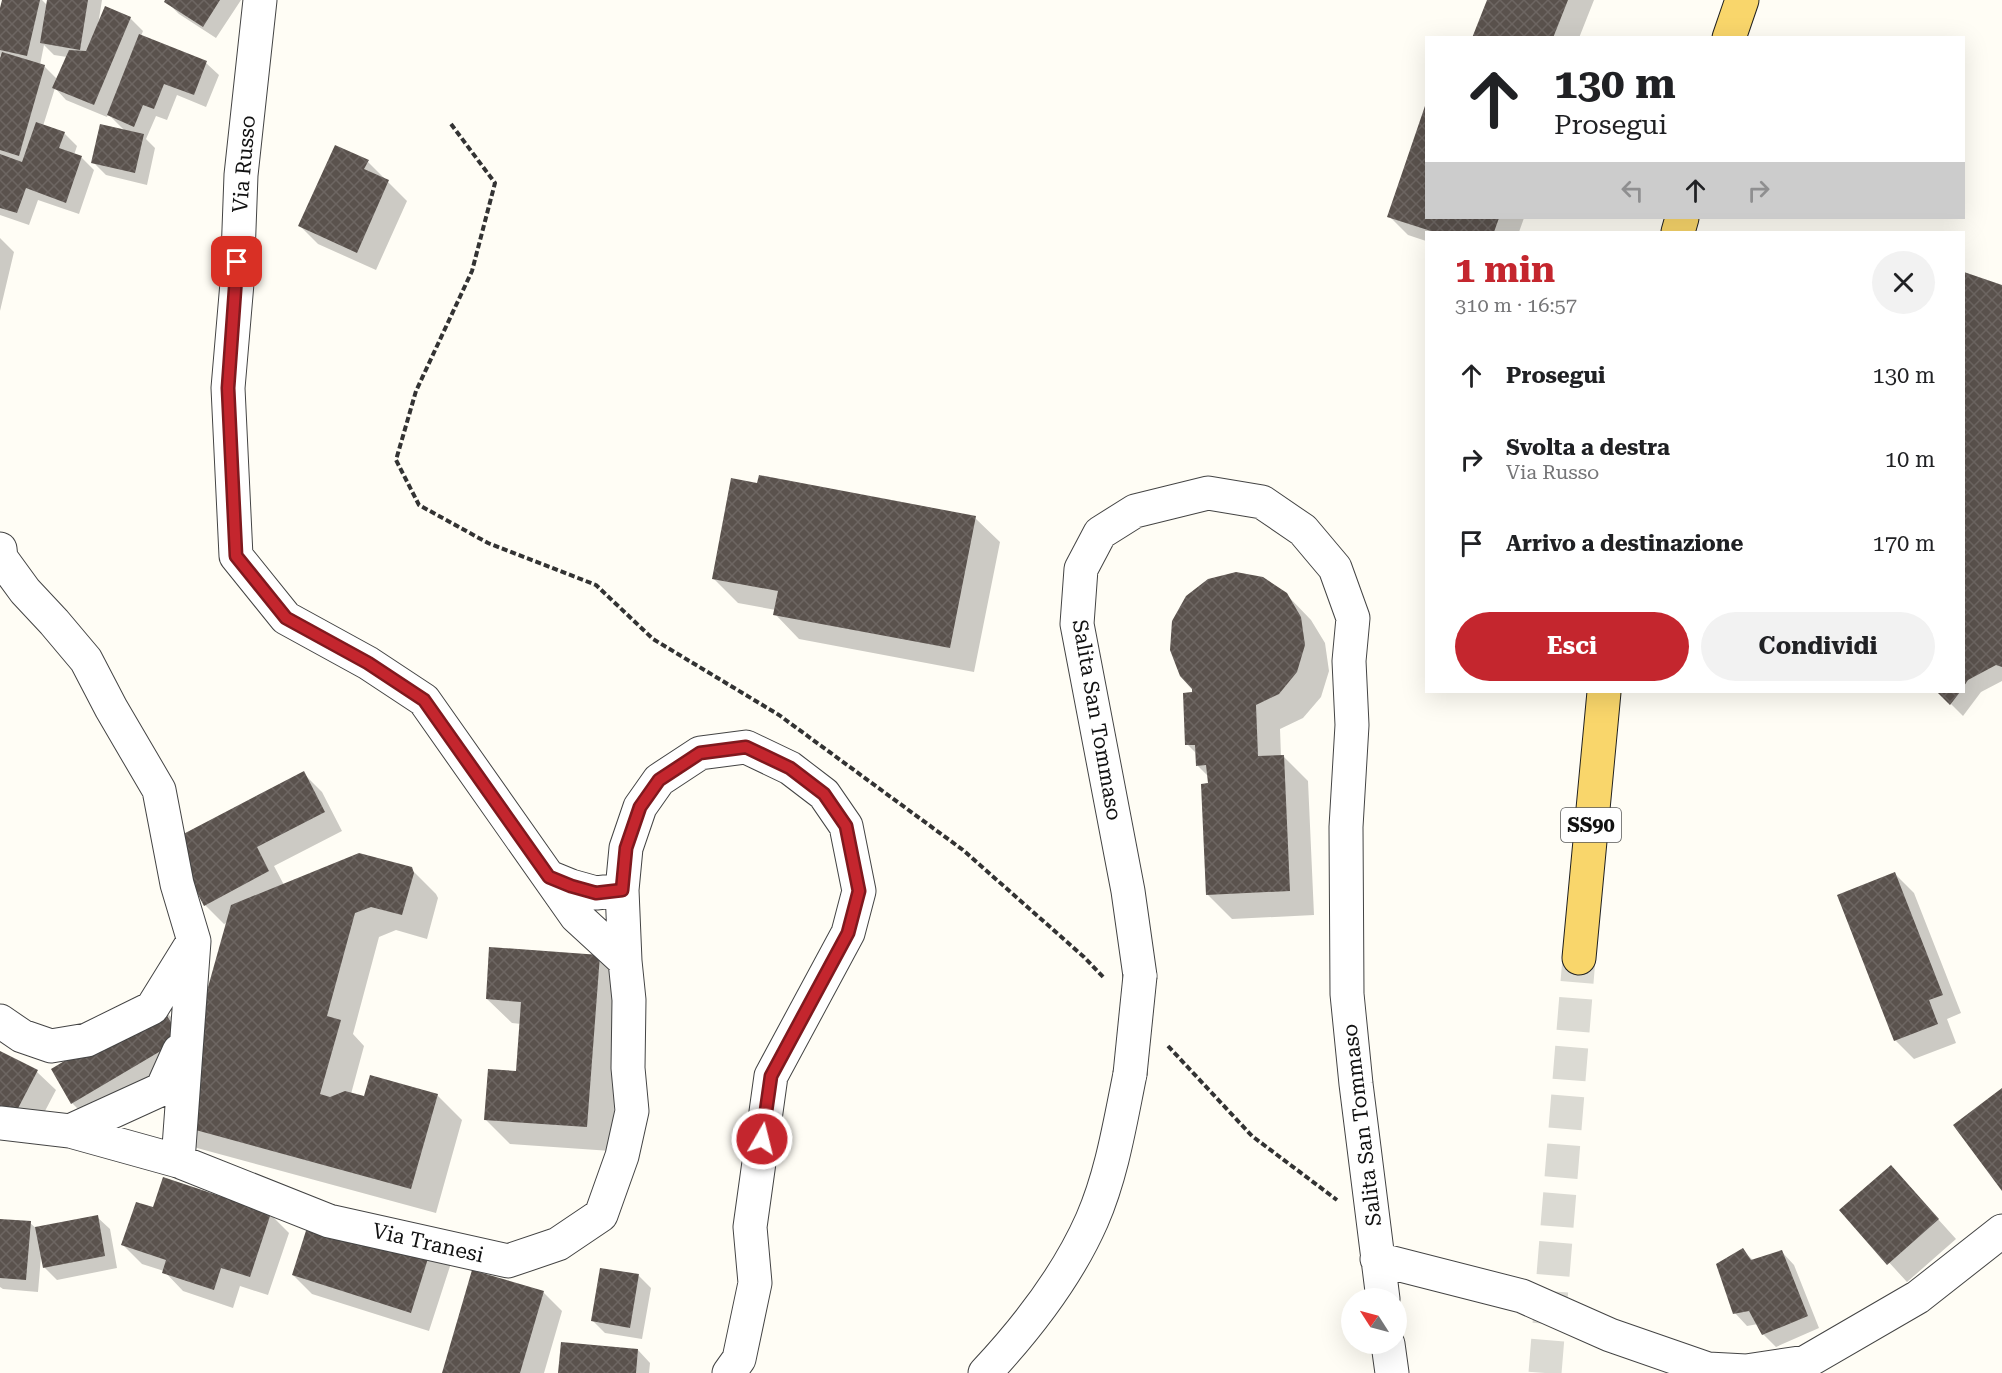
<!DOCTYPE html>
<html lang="it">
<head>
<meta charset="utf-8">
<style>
	body { margin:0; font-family:"Roboto Serif",serif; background:#f2f2f2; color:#202124; height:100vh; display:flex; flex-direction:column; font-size:22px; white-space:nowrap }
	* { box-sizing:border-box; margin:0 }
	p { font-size:20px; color:#757577 }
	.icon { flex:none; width:33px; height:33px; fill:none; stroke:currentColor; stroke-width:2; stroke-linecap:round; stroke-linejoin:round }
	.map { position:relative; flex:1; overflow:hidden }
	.drawer { position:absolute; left:1425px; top:231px; width:540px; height:462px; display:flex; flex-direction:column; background:#fff; border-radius:0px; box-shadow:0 6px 24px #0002 }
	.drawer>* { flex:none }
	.hud { position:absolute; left:1425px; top:36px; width:540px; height:183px; border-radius:0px; box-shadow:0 6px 24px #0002; background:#fff; color:#202124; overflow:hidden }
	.needle { width:39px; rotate:306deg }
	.controls { position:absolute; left:1341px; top:1288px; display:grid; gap:12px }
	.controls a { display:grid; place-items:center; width:66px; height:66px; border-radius:50%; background:#fff; box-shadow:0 6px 24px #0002; font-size:30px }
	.pin { position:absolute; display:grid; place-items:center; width:51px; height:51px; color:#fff; margin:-26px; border-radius:12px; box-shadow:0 3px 9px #0006 }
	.me { position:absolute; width:66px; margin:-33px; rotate:8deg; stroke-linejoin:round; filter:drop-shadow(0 0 4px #0008) }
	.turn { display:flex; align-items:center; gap:21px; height:126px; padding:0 30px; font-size:27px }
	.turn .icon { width:78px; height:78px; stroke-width:2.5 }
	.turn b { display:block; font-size:42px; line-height:51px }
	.lanes { display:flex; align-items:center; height:57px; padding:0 30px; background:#0003; justify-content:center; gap:30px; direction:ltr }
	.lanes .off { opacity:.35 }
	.round { display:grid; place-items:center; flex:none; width:63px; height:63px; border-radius:32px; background:#f2f2f2 }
	.head { display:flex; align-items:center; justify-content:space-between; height:102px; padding:0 30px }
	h1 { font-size:36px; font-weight:700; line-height:45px; color:#c4262e }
	.button { display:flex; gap:12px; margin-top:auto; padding:12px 30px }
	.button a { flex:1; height:69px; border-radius:36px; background:#c4262e; color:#fff; font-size:24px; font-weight:700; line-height:69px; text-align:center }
	.button a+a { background:#f2f2f2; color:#202124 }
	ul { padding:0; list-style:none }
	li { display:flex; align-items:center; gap:18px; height:84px; padding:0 30px }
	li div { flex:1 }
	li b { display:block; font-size:22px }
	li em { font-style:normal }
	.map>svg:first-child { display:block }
	.shadow { fill:#0003; fill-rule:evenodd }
	.building { fill:url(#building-cross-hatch) }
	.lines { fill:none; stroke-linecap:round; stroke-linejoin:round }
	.major-tunnel { stroke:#dbdad3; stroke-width:33; stroke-dasharray:33 16; stroke-linecap:butt }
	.minor-casing { stroke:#444; stroke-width:35 }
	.major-casing { stroke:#222; stroke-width:35 }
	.path { stroke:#333; stroke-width:4; stroke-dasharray:6 3; stroke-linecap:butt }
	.minor { stroke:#fff; stroke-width:33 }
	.major { stroke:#f9d66b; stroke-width:33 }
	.minor-bridge-casing { stroke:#444; stroke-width:35; stroke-linecap:butt }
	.minor-bridge { stroke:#fff; stroke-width:33 }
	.route-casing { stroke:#7f191e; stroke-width:15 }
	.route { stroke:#c4262e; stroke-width:10 }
	.labels { text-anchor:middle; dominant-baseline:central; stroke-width:6; stroke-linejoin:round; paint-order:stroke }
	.shield { fill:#fff; stroke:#585858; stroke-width:1.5 }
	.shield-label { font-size:20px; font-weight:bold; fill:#111 }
	.street-label { font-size:21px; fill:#111; stroke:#fff }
</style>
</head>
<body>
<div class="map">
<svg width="2002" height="1373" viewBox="0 0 2002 1373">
	<defs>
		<pattern id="building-cross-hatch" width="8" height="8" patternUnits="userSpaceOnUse" patternTransform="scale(1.5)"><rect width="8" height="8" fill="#5a524d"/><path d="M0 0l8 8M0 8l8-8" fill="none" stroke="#6d6662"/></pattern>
	</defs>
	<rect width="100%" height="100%" fill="#fffdf5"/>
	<!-- shadow -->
	<path class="shadow" d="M3,0H42L48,6L49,0H102L98,25L106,8L130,18L143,31L141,36L206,63L219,75L206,107L177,95L167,120L156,116L146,139L155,148L147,185L106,175L93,162L125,131L108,114L107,117L66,100L55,88L43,126L64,133L77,146L74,155L82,158L94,170L79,214L38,200L29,225L0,215V63L2,57L0,55V15ZM44,45L54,55L67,57L57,79L45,67L40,65Z
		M167,0H241L216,38L179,14L166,1Z
		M1489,0H1594L1579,38H1474Z
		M1426,107V218H1524L1519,232H1426V241L1408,235L1389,216Z
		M368,162L407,201L376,270L318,244L300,226Z
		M0,238L14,252L0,311Z
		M1964,274L2002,286V681L1981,692L1963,716L1939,692H1964Z
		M975,518L1000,542L974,672L799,639L775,614L776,610L738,603L713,578Z
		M1286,594L1311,620L1325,643L1329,671L1321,697L1303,718L1280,729L1281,757H1284L1308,781L1314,915L1232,919L1208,895L1209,777L1197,765V754L1187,744L1194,689Z
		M303,773L322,792L342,831L274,866L284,885L411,869L436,894L438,898L427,939L396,930L379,937L353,1034L364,1046L351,1094L365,1098L437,1095L462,1120L436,1213L197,1148L172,1123L188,1065L91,1122L72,1103L160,1006L179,1025L193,1048L228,922L224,924L205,905Z
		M1895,874L1914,893L1961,1013L1947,1019L1956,1043L1914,1059L1895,1040Z
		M599,957L624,981L611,1151L510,1144L485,1119L517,1072L521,1024L512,1023L487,999Z
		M0,1052L37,1072L56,1090L33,1134L0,1116Z
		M1891,1167L1956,1239L1907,1282L1841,1210Z
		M270,1214L289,1233L268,1295L240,1286L233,1308L183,1291L164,1271L142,1264L123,1245Z
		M97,1217L110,1229L117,1268L57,1280L44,1267L41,1256L38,1292L3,1289L0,1287V1220L30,1223L37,1229Z
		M1742,1250L1754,1261L1782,1252L1794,1265L1819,1328L1776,1347L1763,1334L1758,1324L1747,1326L1735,1313Z
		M453,1257L429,1331L312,1294L293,1275Z
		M639,1276L651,1288L642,1339L605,1333L593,1321Z
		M543,1292L562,1311L544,1373H444Z
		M638,1350L650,1363L649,1373H560Z"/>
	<!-- building -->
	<path class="building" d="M2,0H40L27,56L0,50V8Z
		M47,0H88L80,50L40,43Z
		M165,0H220L203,27L164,2Z
		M1487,0H1568L1553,38H1472Z
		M105,6L131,17L94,105L52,88L69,50L86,51Z
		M139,34L207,61L194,95L164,84L154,109L143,105L134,127L107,115Z
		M2,52L45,65L19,156L0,150V58Z
		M1426,103V218H1499L1494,232H1434L1387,217Z
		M36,122L65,132L59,148L82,156L66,203L26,188L17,213L0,208V154L22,162Z
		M100,124L144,134L135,173L91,163Z
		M335,145L369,160L364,169L389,180L357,253L298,226Z
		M1964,272L2002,285V667L1996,665L1968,680L1964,686Z
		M759,475L976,516L950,648L773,615L778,591L712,579L731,478L757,483Z
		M1236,572L1263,577L1287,593L1301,617L1305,645L1297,672L1279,694L1256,705L1258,756L1284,755L1290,891L1206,895L1201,784L1208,783L1206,765L1196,766L1195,745H1185L1183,693L1192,692V689L1180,676L1170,650L1172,621L1186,596L1208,579Z
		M1937,692H1960L1950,705Z
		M304,771L325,812L257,847L269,871L204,906L170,841Z
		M359,853L412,867L414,873L402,915L371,907L355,913L327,1016L341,1020L320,1094L330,1097L345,1091L364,1096L370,1075L438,1094L411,1189L170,1123L231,905Z
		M1895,872L1943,995L1929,1000L1938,1024L1894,1041L1837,895Z
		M489,947L600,955L587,1127L484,1120L488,1069L516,1071L521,1002L486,999Z
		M160,1004L181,1039L71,1104L51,1069Z
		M0,1051L38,1070L14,1116L0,1109Z
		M2002,1088V1191L1953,1125Z
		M1891,1165L1939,1219L1887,1265L1839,1210Z
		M163,1177L271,1213L250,1277L221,1268L214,1290L162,1273L166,1260L121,1245L136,1202L153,1207Z
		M316,1199L435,1236L411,1313L292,1275Z
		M98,1215L105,1256L43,1268L35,1227Z
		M0,1219L31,1221L26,1280L0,1278Z
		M1743,1248L1751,1260L1782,1250L1808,1316L1762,1335L1749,1311L1733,1314L1716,1264Z
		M600,1268L639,1274L630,1328L591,1321Z
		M472,1270L544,1291L520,1373H442Z
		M561,1342L638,1349L636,1373H558Z"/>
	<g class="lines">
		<!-- major-tunnel -->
		<path class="major-tunnel" d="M1545,1373L1579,958"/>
		<defs>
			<path id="minor" d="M260,0L241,175L237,283L228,388L236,556L286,618L368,663L424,700L576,916L625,961
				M0,549L1,558L25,591L54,622L86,660L111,708L159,790L177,884L194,941L178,1161
				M549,877L571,886L596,893L622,890
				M1140,976L1128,891L1077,624L1081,569L1100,533L1135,511L1208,493L1262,502L1303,530L1335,568L1353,618L1349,661L1352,725L1346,827L1347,994L1356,1084L1383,1299
				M0,1021L22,1036L51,1046L87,1040L152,1008L191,945
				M0,1123L70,1131L178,1161L329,1221L508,1261L558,1244L601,1215L622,1156L632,1111L628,1068L629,1000L625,961L622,890L626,848L640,807L659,780L700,753L746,747L790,768L824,794L846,826L859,891L848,933L771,1076L750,1227L755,1283L739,1359L729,1373
				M70,1131L162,1089L179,1051
				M1377,1259L1522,1296L1610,1335L1708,1369L1746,1371L1806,1362L1918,1297L2002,1231
				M1388,1344L1392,1373
				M985,1373C1027,1328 1067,1277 1092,1220C1112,1174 1120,1123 1130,1074"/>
			<path id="major" d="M1729,38L1742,0
				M1678,232L1682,218
				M1579,958L1604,692"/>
		</defs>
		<!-- minor casing -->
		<use href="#minor" class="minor-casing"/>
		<!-- major casing -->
		<use href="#major" class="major-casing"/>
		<!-- path -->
		<path class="path" d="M451,124L495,183L472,271L416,391L396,460L419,505L488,543L596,585L653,639L779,715L963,850L1084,957L1105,979
			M1168,1046L1252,1136L1337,1200"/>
		<!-- minor -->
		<use href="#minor" class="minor"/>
		<!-- major -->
		<use href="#major" class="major"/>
		<defs>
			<path id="minor-bridge" d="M1130,1074L1140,976"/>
		</defs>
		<!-- minor-bridge casing -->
		<use href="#minor-bridge" class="minor-bridge-casing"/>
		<!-- minor-bridge -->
		<use href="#minor-bridge" class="minor-bridge"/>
	</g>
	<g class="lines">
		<defs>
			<path id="route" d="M237,262L228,388L236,556L286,618L368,663L424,700L549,877L571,886L596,893L622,890L626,848L640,807L659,780L700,753L746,747L790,768L824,794L846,826L859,891L848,933L771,1076L762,1139"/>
		</defs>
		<!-- route casing -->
		<use href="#route" class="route-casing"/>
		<!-- route -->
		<use href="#route" class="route"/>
	</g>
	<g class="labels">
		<!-- shield labels -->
		<rect class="shield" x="1561" y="808" width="60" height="34" rx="4.5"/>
		<g class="shield-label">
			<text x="1591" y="825">SS90</text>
		</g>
		<!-- street labels -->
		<g class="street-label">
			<text transform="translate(244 164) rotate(-85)">Via Russo</text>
			<text transform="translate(1097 720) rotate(80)">Salita San Tommaso</text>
			<text transform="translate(1362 1125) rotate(-97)">Salita San Tommaso</text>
			<text transform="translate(428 1243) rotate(13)">Via Tranesi</text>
		</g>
	</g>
</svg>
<div class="controls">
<a><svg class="needle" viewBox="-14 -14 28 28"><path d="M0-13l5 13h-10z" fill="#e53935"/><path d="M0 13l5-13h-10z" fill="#757577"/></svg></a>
</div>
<div class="pin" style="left:237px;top:262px;background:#d93025"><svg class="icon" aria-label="arrive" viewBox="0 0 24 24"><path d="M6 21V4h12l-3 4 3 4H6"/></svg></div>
<svg class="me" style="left:762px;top:1139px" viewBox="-20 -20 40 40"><circle r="17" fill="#c4262e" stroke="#fff" stroke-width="3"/><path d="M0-11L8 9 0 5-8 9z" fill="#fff"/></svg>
<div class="hud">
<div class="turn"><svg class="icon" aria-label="ahead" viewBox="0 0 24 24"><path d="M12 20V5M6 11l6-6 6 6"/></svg><div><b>130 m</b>Prosegui</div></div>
<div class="lanes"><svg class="icon off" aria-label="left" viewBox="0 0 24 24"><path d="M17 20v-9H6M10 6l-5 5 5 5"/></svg><svg class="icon" aria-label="ahead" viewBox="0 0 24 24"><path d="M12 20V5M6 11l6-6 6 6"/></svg><svg class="icon off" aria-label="right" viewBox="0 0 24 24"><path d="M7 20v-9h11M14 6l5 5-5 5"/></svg></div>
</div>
<section class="drawer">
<div class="head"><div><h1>1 min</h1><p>310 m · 16:57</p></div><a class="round"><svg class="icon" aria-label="close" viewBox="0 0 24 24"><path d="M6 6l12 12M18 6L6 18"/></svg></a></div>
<ul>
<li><svg class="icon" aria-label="ahead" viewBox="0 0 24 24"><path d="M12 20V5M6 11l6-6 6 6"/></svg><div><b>Prosegui</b></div><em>130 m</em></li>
<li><svg class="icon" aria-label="right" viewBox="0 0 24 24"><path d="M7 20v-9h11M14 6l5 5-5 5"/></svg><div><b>Svolta a destra</b><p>Via Russo</p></div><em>10 m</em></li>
<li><svg class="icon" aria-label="arrive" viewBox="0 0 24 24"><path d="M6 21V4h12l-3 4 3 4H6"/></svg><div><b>Arrivo a destinazione</b></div><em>170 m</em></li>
</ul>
<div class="button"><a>Esci</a><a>Condividi</a></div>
</section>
</div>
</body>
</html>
